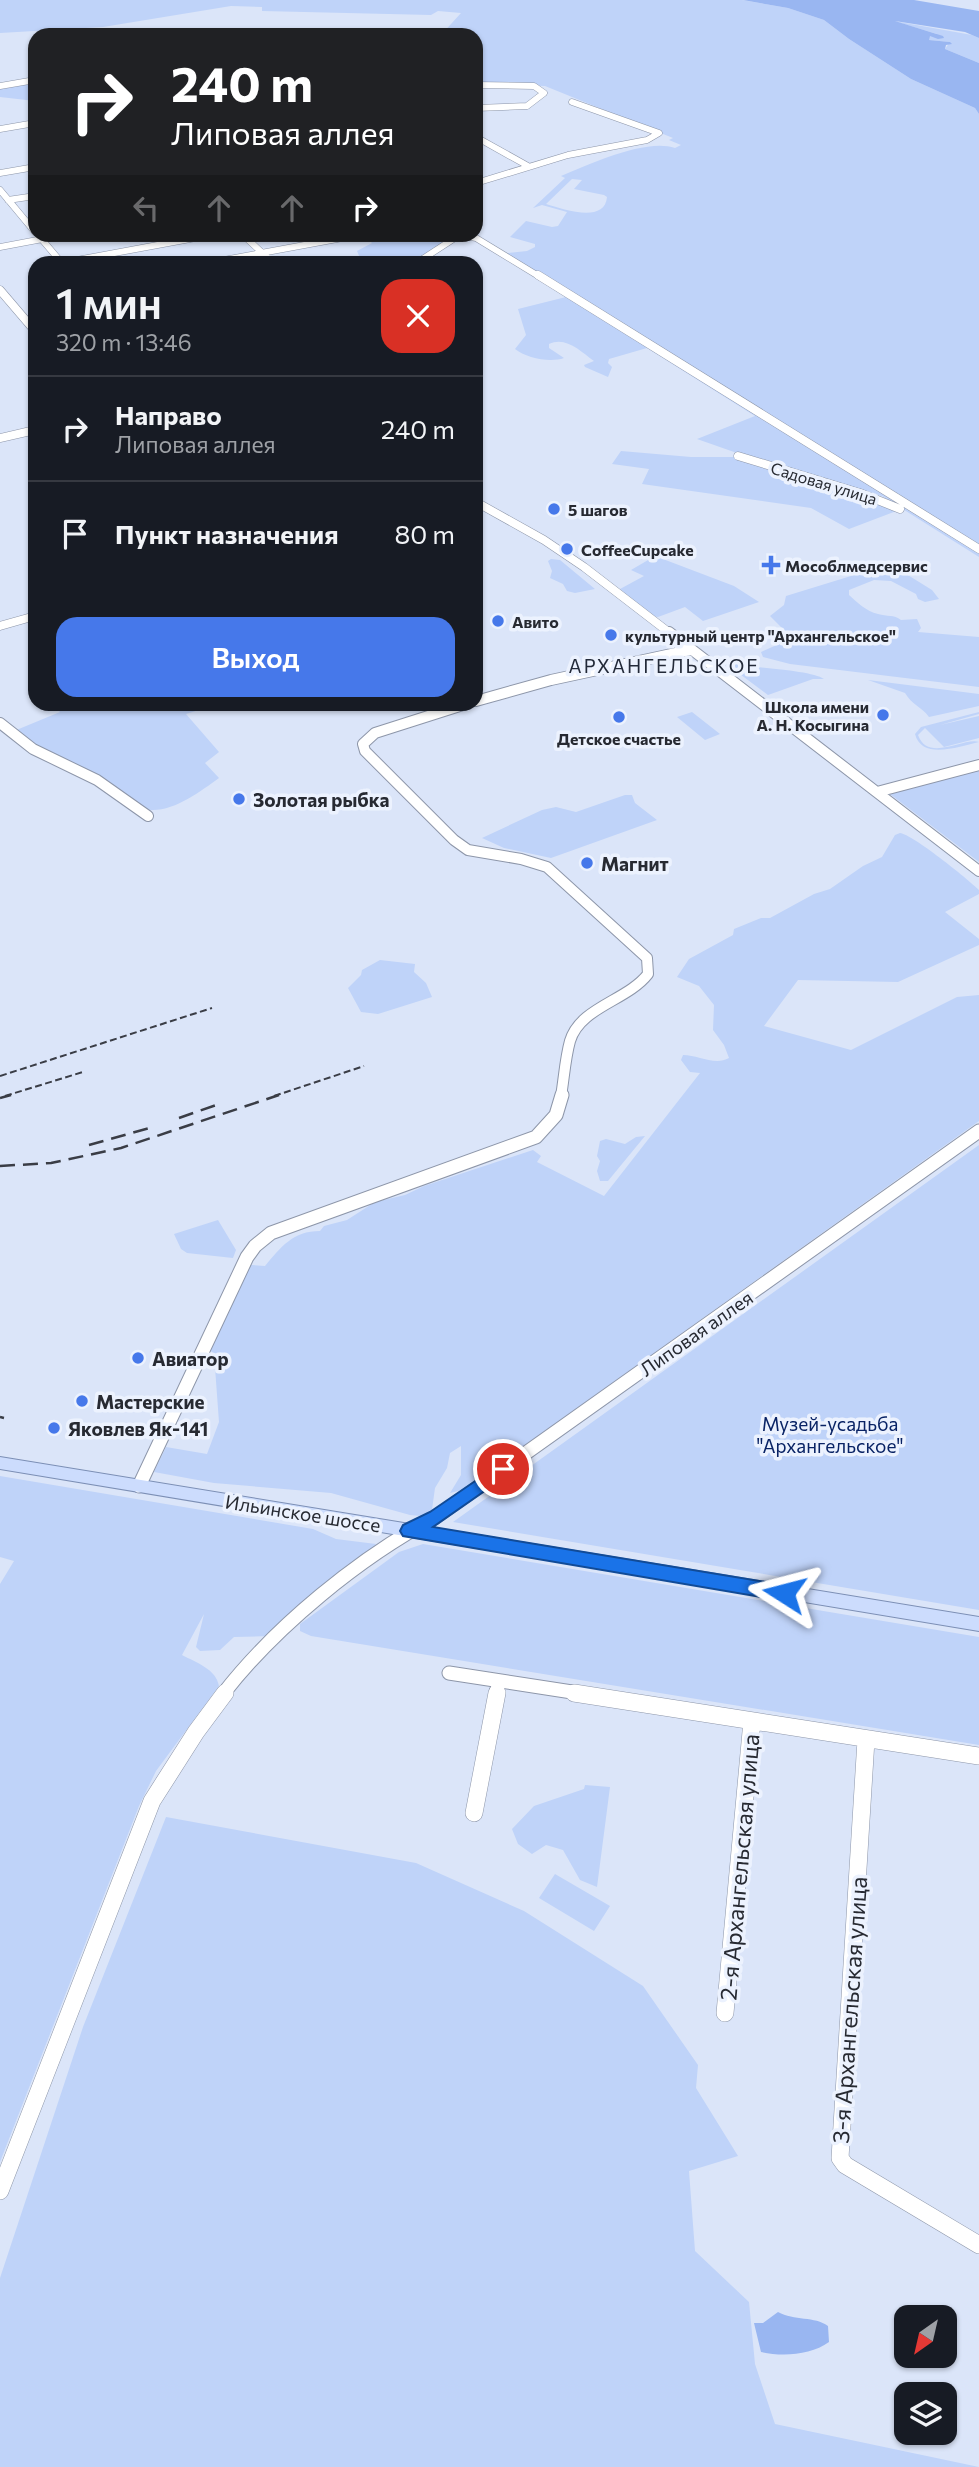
<!DOCTYPE html>
<html lang="ru">
<head>
<meta charset="utf-8">
<style>
	body { margin:0; font-family:Commissioner,sans-serif; background:#242831; color:#f1f3f6; height:100vh; display:flex; flex-direction:column; font-size:26px; white-space:nowrap }
	* { box-sizing:border-box; margin:0 }
	p { font-size:23px; color:#9ea1a6 }
	.icon { flex:none; width:38px; height:38px; fill:none; stroke:currentColor; stroke-width:2; stroke-linecap:round; stroke-linejoin:round }
	.map { position:relative; flex:1; overflow:hidden }
	.side { position:absolute; left:28px; top:256px; width:455px; height:455px; display:flex; flex-direction:column; background:#171b24; border-radius:21px; box-shadow:0 2px 5px #0004 }
	.side>* { flex:none }
	.top-card { position:absolute; left:28px; top:28px; width:455px; height:214px; border-radius:21px; box-shadow:0 2px 5px #0004; background:#202124; color:#fff; overflow:hidden }
	.needle { width:46px; rotate:214deg }
	.buttons { position:absolute; left:894px; top:2305px; display:grid; gap:14px }
	.buttons a { display:grid; place-items:center; width:63px; height:63px; border-radius:14px; background:#171b24; box-shadow:0 2px 5px #0004; font-size:35px }
	.pin { position:absolute; display:grid; place-items:center; width:60px; height:60px; color:#fff; margin:-30px; border:4px solid #fff; border-radius:50%; box-shadow:0 2px 7px #0007 }
	.me { position:absolute; width:77px; margin:-38px; rotate:279deg; stroke-linejoin:round; filter:drop-shadow(0 0 5px #0008) }
	.turn { display:flex; align-items:center; gap:24px; height:147px; padding:0 28px; font-size:32px }
	.turn .icon { width:91px; height:91px; stroke-width:2.5 }
	.turn b { display:block; font-size:49px; line-height:60px }
	.lanes { display:flex; align-items:center; height:66px; padding:0 28px; background:#0003; justify-content:center; gap:35px; direction:ltr }
	.lanes .off { opacity:.35 }
	.round { display:grid; place-items:center; flex:none; width:74px; height:74px; border-radius:21px; background:#242831 }
	.overview { display:flex; align-items:center; justify-content:space-between; height:119px; padding:0 28px }
	h1 { font-size:42px; font-weight:600; line-height:52px }
	.button { display:flex; gap:14px; margin-top:auto; padding:14px 28px }
	.button a { flex:1; height:80px; border-radius:21px; background:#4678ea; color:#fff; font-size:28px; font-weight:600; line-height:80px; text-align:center }
	ul { padding:0; list-style:none }
	li { display:flex; align-items:center; gap:21px; height:105px; padding:0 28px; border-top:2px solid #363941 }
	li div { flex:1 }
	li b { display:block; font-size:26px }
	li em { font-style:normal }
	.map>svg:first-child { display:block }
	.green { fill:#bfd3f9; fill-rule:evenodd }
	.water { fill:#99b6f1 }
	.lines { fill:none; stroke-linecap:round; stroke-linejoin:round }
	.minor-far4-casing { stroke:#8d96a9; stroke-width:7 }
	.minor-far3-casing { stroke:#8d96a9; stroke-width:9 }
	.minor-far2-casing { stroke:#8d96a9; stroke-width:12 }
	.minor-far1-casing { stroke:#8d96a9; stroke-width:15 }
	.minor-casing { stroke:#8d96a9; stroke-width:18 }
	.major-casing { stroke:#7c8fb5; stroke-width:2 }
	.minor-far4 { stroke:#fff; stroke-width:6 }
	.minor-far3 { stroke:#fff; stroke-width:8 }
	.minor-far2 { stroke:#fff; stroke-width:10 }
	.minor-far1 { stroke:#fff; stroke-width:13 }
	.minor { stroke:#fff; stroke-width:17 }
	.major { fill:#ccdcfd; fill-rule:evenodd }
	.rail-far1 { stroke:#3a3d46; stroke-width:2; stroke-dasharray:7 3.5; stroke-linecap:butt }
	.rail { stroke:#3a3d46; stroke-width:2.5; stroke-dasharray:15 8; stroke-linecap:butt }
	.route { fill:#1a73e8; stroke:#114b97; stroke-width:2 }
	.poi-dot { fill:#4678ea; stroke:#ecf2fe; stroke-width:2.5 }
	.labels { text-anchor:middle; dominant-baseline:central; stroke-width:7; stroke-linejoin:round; paint-order:stroke }
	.far-street-label { font-size:16px; fill:#272a32; stroke:#ecf2fe }
	.far-poi-label { font-size:16px; font-weight:bold; fill:#272a32; stroke:#ecf2fe; text-anchor:start }
	.far-quarter-label { font-size:19px; letter-spacing:2px; fill:#232a39; stroke:#ecf2fe }
	.poi-label { font-size:19px; font-weight:bold; fill:#272a32; stroke:#ecf2fe; text-anchor:start }
	.street-label { font-size:19px; fill:#272a32; stroke:#ecf2fe }
	.park-label { font-size:19px; fill:#092365; stroke:#ecf2fe }
	.near-street-label { font-size:23px; fill:#272a32; stroke:#ecf2fe }
</style>
</head>
<body>
<div class="map">
<svg width="979" height="2467" viewBox="0 0 979 2467">
	<rect width="100%" height="100%" fill="#dbe5f9"/>
	<!-- green -->
	<path class="green" d="M0,0H742L788,8L824,20L849,39L911,79L975,108L979,114V557L882,496L785,470L697,439L755,416L647,348L609,359L608,363L612,367L608,377L585,367L584,365L594,361C580,351 566,336 549,344V348L564,358C550,363 526,358 515,349L526,335L518,309L566,297L500,254L527,251L535,247V244L510,237L526,221L552,227L558,226L567,212L542,205L533,208L565,178L561,176C590,164 646,138 675,148L681,145L669,140L673,138L545,86L476,84V35H441L461,13L438,11L431,15L262,11V7L231,6L103,27L0,33ZM572,179L582,180L574,189L604,195L607,197C605,224 563,209 546,204Z
		M894,21L972,35L979,38V63L945,49L950,42L929,40V36L937,34Z
		M35,83V101L0,97V89Z
		M379,235H458L414,262H332L360,258L357,251L372,243L369,240Z
		M621,451L691,457H737L840,487L899,510L849,529L811,508L642,484L649,469L612,464Z
		M655,556L734,586L759,602L703,621L685,607L658,617L652,616L620,589L644,576L631,570Z
		M551,559L560,560L595,589L575,593L567,591L563,584L550,578L552,571L548,561Z
		M890,564L932,590L939,599L925,602L918,599L916,594L891,581L874,580L849,590V595C858,603 866,611 878,614C887,617 894,614 901,620L917,619L921,628L918,632L979,637V687L790,664L763,657L761,652L779,644L771,635L782,628L770,616L784,605L786,596Z
		M734,664C755,668 812,670 824,679H813L768,695L729,666Z
		M868,680L979,694V706L929,717C922,707 912,705 905,693Z
		M51,704H218L186,714L219,752L205,763L219,778C201,791 175,811 151,810C131,809 35,747 14,731L60,712Z
		M692,712L720,734L705,740L677,717Z
		M979,712V714L940,725L979,716V738L944,747L925,728L918,735C928,763 964,737 979,742C960,746 922,761 915,734L921,727Z
		M979,770V862L890,794Z
		M625,795H632L635,803L657,820L551,858L504,848L482,838L542,810L556,807L576,812Z
		M900,833C912,834 968,879 979,890V894L945,912L979,939V945L898,982L798,980L764,1026L851,1050L957,997L979,995V1121L462,1490L450,1493L461,1475V1446L450,1453L447,1468L435,1488L431,1517L410,1515L331,1493L214,1483L154,1472L166,1447L207,1454L219,1422L214,1354L209,1349L251,1265L265,1266C281,1247 293,1231 320,1231L324,1226L347,1220L375,1202L405,1195L424,1186L533,1150L541,1156L537,1162L604,1196L700,1073L690,1072L681,1060L683,1055C698,1055 715,1066 729,1058L724,1045L713,1030L714,1005L699,986L677,977L689,959L733,935L734,929L761,918H770L814,894L830,889L863,866L882,857L895,835Z
		M380,960L415,964L414,972L426,983L432,997L378,1014L361,1012L348,988L361,975L362,970Z
		M645,1136L608,1181H600L597,1171L600,1161L597,1156L600,1141L606,1139L625,1144L636,1137Z
		M979,1145V1610L453,1522Z
		M218,1220L236,1250L233,1258L187,1253L181,1249L174,1234Z
		M0,1476L313,1529L336,1539L376,1544L370,1552L270,1636L234,1637L220,1650L200,1651L196,1647L204,1614L182,1655C197,1663 216,1669 219,1686L156,1771L139,1806L0,2162V1584L14,1561L0,1557Z
		M423,1544L979,1637V1745L311,1636L300,1631V1624L399,1552Z
		M585,1785L610,1787L597,1887L580,1880L563,1850L546,1845L532,1854L518,1844L512,1829L534,1806L584,1789Z
		M166,1817L416,1863L524,1911L643,1986L698,2065L696,2088L738,2156L689,2171L695,2251L749,2302L755,2364L775,2424L979,2467H0V2278L83,2027Z
		M555,1874L610,1906L594,1931L539,1898Z"/>
	<!-- water -->
	<path class="water" d="M743,0H914L979,11V38L965,32L895,21L943,36L944,38L938,39L930,36L929,40L950,42L952,44L946,45L945,49L979,63V114L975,108L911,79L849,39L824,20L788,8Z
		M778,2312C794,2321 815,2316 828,2326L829,2342C811,2355 783,2357 761,2352L754,2323H763Z"/>
	<g class="lines">
		<defs>
			<path id="minor-far4" d="M476,85L534,86L544,93L527,106L476,108
				M0,86L35,80
				M0,129L35,123
				M476,137L528,166
				M0,173L35,167
				M476,183L568,155L647,140L659,133L572,102
				M0,190L35,232
				M8,200L35,196
				M242,234L272,262
				M461,235L476,238L540,277
				M39,236L61,262
				M0,247L69,234
				M66,262L217,234
				M213,262L364,234
				M418,262L461,234"/>
			<path id="minor-far3" d="M538,275L979,549
				M0,290L35,331
				M0,438L35,430
				M738,456L860,493L900,509
				M476,502L544,540L584,567L671,634
				M0,626L35,616"/>
			<path id="minor-far2" d="M669,632L979,871
				M476,701L551,680L690,650
				M466,704L375,733L363,744L365,751L454,840L468,850L521,859L547,867L647,958L648,974C627,1001 580,1007 570,1041C565,1059 564,1079 561,1096
				M0,723L33,749L97,780L148,816
				M877,792L979,765"/>
			<path id="minor-far1" d="M139,1486L247,1257L255,1246L271,1233L536,1137L556,1115L562,1095
				M449,1673L585,1694
				M223,1694C275,1627 360,1557 436,1517L979,1131
				M496,1694L499,1681"/>
			<path id="minor" d="M574,1693L979,1756
				M866,1740L840,2158L845,2165L979,2245
				M474,1813L497,1693
				M725,2013L752,1721
				M0,2191L152,1801L196,1732L225,1693"/>
			<path id="major" d="M0,1457L979,1617V1631L0,1469Z"/>
		</defs>
		<!-- minor-far4 casing -->
		<use href="#minor-far4" class="minor-far4-casing"/>
		<!-- minor-far3 casing -->
		<use href="#minor-far3" class="minor-far3-casing"/>
		<!-- minor-far2 casing -->
		<use href="#minor-far2" class="minor-far2-casing"/>
		<!-- minor-far1 casing -->
		<use href="#minor-far1" class="minor-far1-casing"/>
		<!-- minor casing -->
		<use href="#minor" class="minor-casing"/>
		<!-- major casing -->
		<use href="#major" class="major-casing"/>
		<!-- minor-far4 -->
		<use href="#minor-far4" class="minor-far4"/>
		<!-- minor-far3 -->
		<use href="#minor-far3" class="minor-far3"/>
		<!-- minor-far2 -->
		<use href="#minor-far2" class="minor-far2"/>
		<!-- minor-far1 -->
		<use href="#minor-far1" class="minor-far1"/>
		<!-- minor -->
		<use href="#minor" class="minor"/>
		<!-- major -->
		<use href="#major" class="major"/>
		<!-- rail-far1 -->
		<path class="rail-far1" d="M0,1076L212,1008
			M5,1096L83,1072
			M274,1096L364,1066"/>
		<!-- rail -->
		<path class="rail" d="M0,1098L11,1095
			M179,1118L219,1104
			M89,1145L153,1127
			M0,1166L51,1163L121,1148L279,1095
			M0,1417L4,1418"/>
	</g>
	<!-- route -->
	<path class="route" d="M503,1462L509,1464L512,1469L509,1474L433,1527L784,1585L790,1587L793,1593L790,1598L784,1601L403,1536L400,1531L403,1525L430,1512Z"/>
	<!-- markers -->
	<g class="poi-dot">
		<circle cx="554" cy="509" r="7"/>
		<circle cx="567" cy="549" r="7"/>
		<path d="M767.5 554.5h7v7h7v7h-7v7h-7v-7h-7v-7h7z"/>
		<circle cx="498" cy="621" r="7"/>
		<circle cx="611" cy="635" r="7"/>
		<circle cx="883" cy="715" r="7"/>
		<circle cx="619" cy="717" r="7"/>
		<circle cx="239" cy="799" r="7"/>
		<circle cx="587" cy="863" r="7"/>
		<circle cx="138" cy="1358" r="7"/>
		<circle cx="82" cy="1401" r="7"/>
		<circle cx="54" cy="1428" r="7"/>
	</g>
	<g class="labels">
		<!-- far-street labels -->
		<g class="far-street-label">
			<text transform="translate(824 483) rotate(17)">Садовая улица</text>
		</g>
		<!-- far-poi labels -->
		<g class="far-poi-label">
			<text x="568" y="509">5 шагов</text>
			<text x="581" y="549">CoffeeCupcake</text>
			<text x="785" y="565">Мособлмедсервис</text>
			<text x="512" y="621">Авито</text>
			<text x="625" y="635">культурный центр "Архангельское"</text>
			<text x="869" y="706" text-anchor="end">Школа имени<tspan x="869" dy="18">А. Н. Косыгина</tspan></text>
			<text x="619" y="738" text-anchor="middle">Детское счастье</text>
		</g>
		<!-- far-quarter labels -->
		<g class="far-quarter-label">
			<text x="664" y="665">АРХАНГЕЛЬСКОЕ</text>
		</g>
		<!-- poi labels -->
		<g class="poi-label">
			<text x="253" y="799">Золотая рыбка</text>
			<text x="601" y="863">Магнит</text>
			<text x="152" y="1358">Авиатор</text>
			<text x="96" y="1401">Мастерские</text>
			<text x="68" y="1428">Яковлев Як-141</text>
		</g>
		<!-- street labels -->
		<g class="street-label">
			<text transform="translate(696 1333) rotate(-35)">Липовая аллея</text>
			<text transform="translate(303 1513) rotate(9)">Ильинское шоссе</text>
		</g>
		<!-- park labels -->
		<g class="park-label">
			<text x="830" y="1423">Музей-усадьба<tspan x="830" dy="22">"Архангельское"</tspan></text>
		</g>
		<!-- near-street labels -->
		<g class="near-street-label">
			<text transform="translate(739 1867) rotate(-85)">2-я Архангельская улица</text>
			<text transform="translate(849 2010) rotate(-86)">3-я Архангельская улица</text>
		</g>
	</g>
</svg>
<div class="buttons">
<a><svg class="needle" viewBox="-14 -14 28 28"><path d="M0-13l5 13h-10z" fill="#e53935"/><path d="M0 13l5-13h-10z" fill="#9ea1a6"/></svg></a>
<a><svg class="icon" aria-label="layers" viewBox="0 0 24 24"><path d="M12 4l9 5-9 5-9-5zM3 14l9 5 9-5"/></svg></a>
</div>
<div class="pin" style="left:503px;top:1469px;background:#d93025"><svg class="icon" aria-label="arrive" viewBox="0 0 24 24"><path d="M6 21V4h12l-3 4 3 4H6"/></svg></div>
<svg class="me" style="left:784px;top:1593px" viewBox="-20 -20 40 40"><path d="M0-17L14 15 0 8-14 15z" fill="#1a73e8" stroke="#fff" stroke-width="4"/></svg>
<div class="top-card">
<div class="turn"><svg class="icon" aria-label="right" viewBox="0 0 24 24"><path d="M7 20v-9h11M14 6l5 5-5 5"/></svg><div><b>240 m</b>Липовая аллея</div></div>
<div class="lanes"><svg class="icon off" aria-label="left" viewBox="0 0 24 24"><path d="M17 20v-9H6M10 6l-5 5 5 5"/></svg><svg class="icon off" aria-label="ahead" viewBox="0 0 24 24"><path d="M12 20V5M6 11l6-6 6 6"/></svg><svg class="icon off" aria-label="ahead" viewBox="0 0 24 24"><path d="M12 20V5M6 11l6-6 6 6"/></svg><svg class="icon" aria-label="right" viewBox="0 0 24 24"><path d="M7 20v-9h11M14 6l5 5-5 5"/></svg></div>
</div>
<section class="side">
<div class="overview"><div><h1>1 мин</h1><p>320 m · 13:46</p></div><a class="round" style="background:#d93025;color:#fff"><svg class="icon" aria-label="close" viewBox="0 0 24 24"><path d="M6 6l12 12M18 6L6 18"/></svg></a></div>
<ul>
<li><svg class="icon" aria-label="right" viewBox="0 0 24 24"><path d="M7 20v-9h11M14 6l5 5-5 5"/></svg><div><b>Направо</b><p>Липовая аллея</p></div><em>240 m</em></li>
<li><svg class="icon" aria-label="arrive" viewBox="0 0 24 24"><path d="M6 21V4h12l-3 4 3 4H6"/></svg><div><b>Пункт назначения</b></div><em>80 m</em></li>
</ul>
<div class="button"><a>Выход</a></div>
</section>
</div>
</body>
</html>
